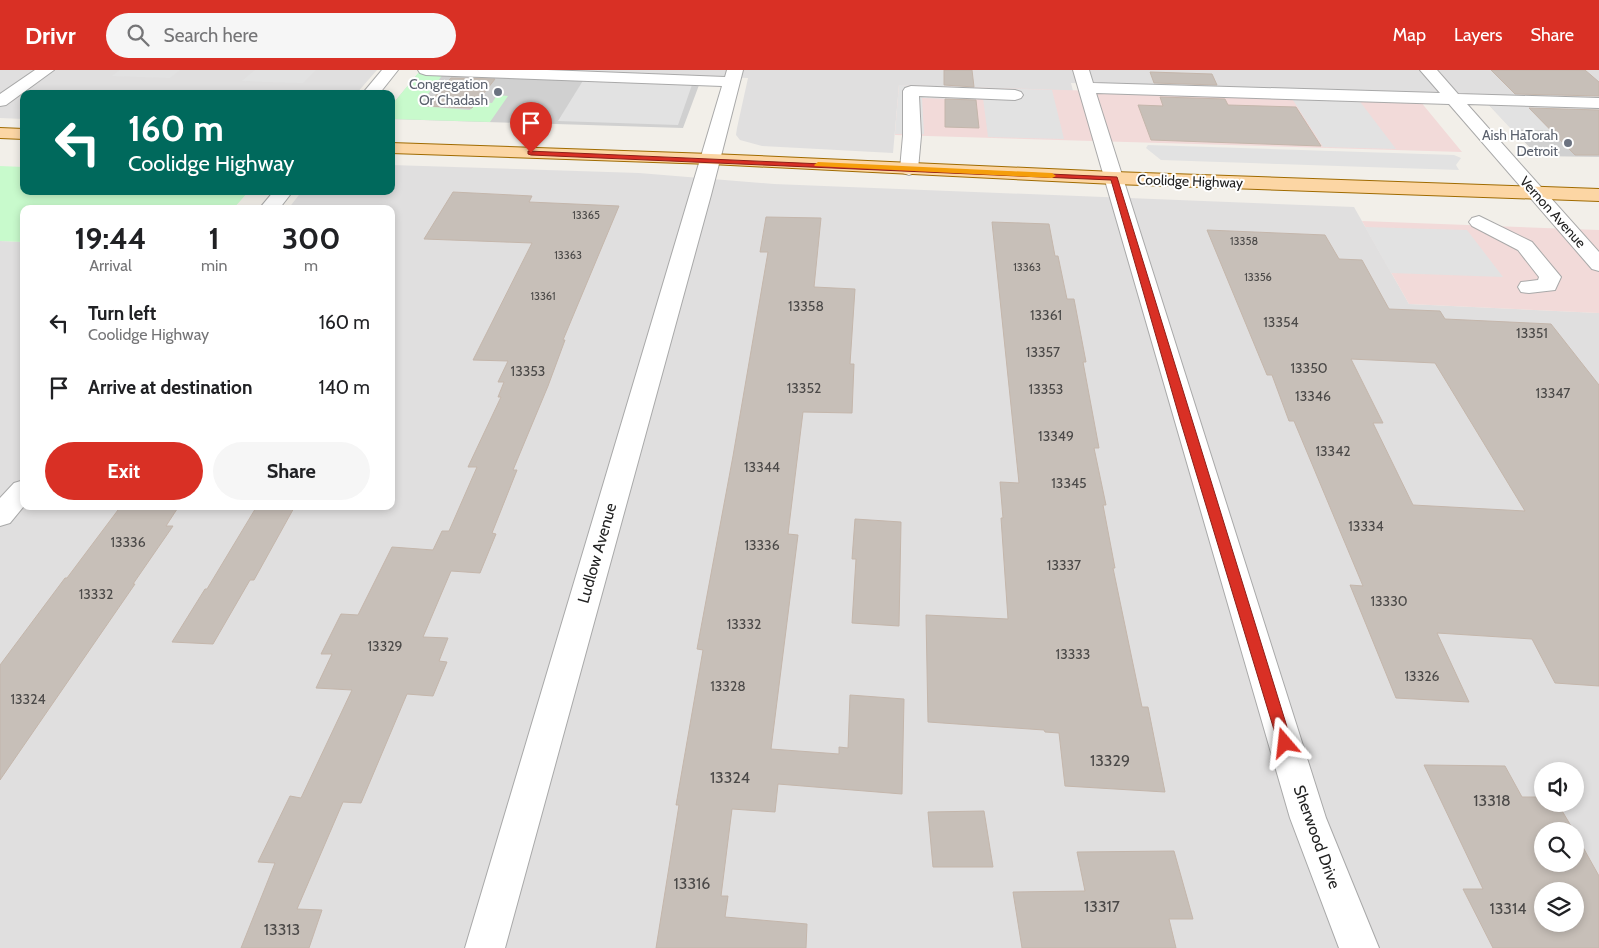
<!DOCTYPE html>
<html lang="en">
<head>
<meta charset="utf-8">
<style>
	body { margin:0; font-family:Cabin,sans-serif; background:#f6f6f6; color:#202124; height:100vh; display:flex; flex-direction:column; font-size:19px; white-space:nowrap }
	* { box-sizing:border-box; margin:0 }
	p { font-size:16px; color:#757577 }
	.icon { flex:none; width:28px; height:28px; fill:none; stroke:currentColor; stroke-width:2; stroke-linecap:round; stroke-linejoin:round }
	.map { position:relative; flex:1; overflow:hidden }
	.side { position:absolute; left:20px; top:135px; width:375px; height:305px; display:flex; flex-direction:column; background:#fff; border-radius:10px; box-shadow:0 2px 8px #0003 }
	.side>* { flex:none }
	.hud { position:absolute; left:20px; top:20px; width:375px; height:105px; border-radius:10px; box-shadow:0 2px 8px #0003; background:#00695c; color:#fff; overflow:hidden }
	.controls { position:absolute; left:1534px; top:692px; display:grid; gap:10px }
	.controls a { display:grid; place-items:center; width:50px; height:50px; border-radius:50%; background:#fff; box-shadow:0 2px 8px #0003; font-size:25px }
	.pin { position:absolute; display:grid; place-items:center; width:42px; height:42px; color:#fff; margin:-51px -21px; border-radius:50% 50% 50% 0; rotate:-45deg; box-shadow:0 0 5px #0007 }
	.pin .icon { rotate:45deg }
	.me { position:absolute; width:55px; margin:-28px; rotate:343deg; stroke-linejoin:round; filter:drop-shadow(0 0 4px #0008) }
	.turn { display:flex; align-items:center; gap:18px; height:105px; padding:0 25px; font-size:22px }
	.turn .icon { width:65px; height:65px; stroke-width:2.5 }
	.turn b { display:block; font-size:35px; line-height:42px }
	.eta { display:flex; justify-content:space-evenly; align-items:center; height:85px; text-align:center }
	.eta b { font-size:30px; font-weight:700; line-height:35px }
	.primary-button { display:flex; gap:10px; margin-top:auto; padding:10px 25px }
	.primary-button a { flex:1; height:58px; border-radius:30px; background:#d93025; color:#fff; font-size:20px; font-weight:700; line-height:58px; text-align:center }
	.primary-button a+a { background:#f6f6f6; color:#202124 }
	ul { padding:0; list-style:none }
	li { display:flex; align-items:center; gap:15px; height:65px; padding:0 25px }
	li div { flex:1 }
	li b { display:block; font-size:19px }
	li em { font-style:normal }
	header { display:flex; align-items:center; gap:30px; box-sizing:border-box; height:70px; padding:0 25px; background:#d93025; color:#fff }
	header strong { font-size:24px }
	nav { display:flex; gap:28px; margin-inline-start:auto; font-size:18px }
	.search { width:350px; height:45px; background:#f6f6f6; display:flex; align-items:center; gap:12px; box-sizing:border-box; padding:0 18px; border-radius:28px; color:#757577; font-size:19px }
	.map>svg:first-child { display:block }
	.residential { fill:#e0dfdf; fill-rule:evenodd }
	.commercial { fill:#f2dad9 }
	.religious { fill:#d0d0d0 }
	.park { fill:#c8facc }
	.parking { fill:#e2e2e2 }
	.building { fill:#c7bfb8; stroke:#c4b6ab; fill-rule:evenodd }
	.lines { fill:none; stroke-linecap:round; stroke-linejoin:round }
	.minor-casing { stroke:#a9a9a9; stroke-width:2 }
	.major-casing { stroke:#a06b00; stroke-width:2 }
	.minor { fill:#fff; fill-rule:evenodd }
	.major { fill:#fcd6a4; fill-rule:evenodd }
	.route { fill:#d93025; stroke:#8d1f18 }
	.slow { fill:#f59e0b }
	.worship-dot { fill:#6b7280; stroke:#fff; stroke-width:2 }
	.labels { text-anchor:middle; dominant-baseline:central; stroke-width:4; stroke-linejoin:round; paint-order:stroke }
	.far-number-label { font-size:11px; fill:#4b4948 }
	.far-worship-label { font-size:14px; fill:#5b616d; stroke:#fff; text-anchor:end }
	.far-street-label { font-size:14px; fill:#222; stroke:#fff }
	.number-label { font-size:14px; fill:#4b4948 }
	.street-label { font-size:16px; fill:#222; stroke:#fff }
	.near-number-label { font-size:16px; fill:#4b4948 }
</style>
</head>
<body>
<header>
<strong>Drivr</strong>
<div class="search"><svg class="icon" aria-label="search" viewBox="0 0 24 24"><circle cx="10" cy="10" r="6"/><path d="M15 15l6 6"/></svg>Search here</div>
<nav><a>Map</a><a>Layers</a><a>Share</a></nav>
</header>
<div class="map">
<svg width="1599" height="878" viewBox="0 0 1599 878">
	<rect width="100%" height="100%" fill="#f2efe9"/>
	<!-- residential -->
	<path class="residential" d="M0,0H377L356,24H24V49L0,48Z
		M529,0H1599V28L1071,13L1073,21L899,15L893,83L762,76L740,70L736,65L737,58L748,8Z
		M391,95L639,103L774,114L1354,137L1409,234L1599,243V878H0V171L24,172V436H391V139H288L302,121H391ZM1542,701H1575V734H1542ZM1542,761H1575V794H1542ZM1542,821H1575V854H1542Z"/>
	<!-- commercial -->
	<path class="commercial" d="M899,15L1420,31L1462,82L895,65Z
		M1362,151L1599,160V243L1409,234Z"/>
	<!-- religious -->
	<path class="religious" d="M421,0L702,7L683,58L391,49V36Z
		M1487,33L1599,36V87L1538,86Z"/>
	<!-- park -->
	<path class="park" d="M419,2L444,3L419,36L470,40L476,32L492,33L497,25L508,26L490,52L391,49V36Z
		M0,96L24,97V121H249L233,139H24V172L0,171Z"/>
	<!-- parking -->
	<path class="parking" d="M120,0H180L170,8L112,6Z
		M255,0H316L303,13L242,11Z
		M584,9L693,12L678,55L558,51Z
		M899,15L1052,20L1064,69L988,67L983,28L979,27L975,30L922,28L924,64H895Z
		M1291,27L1358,29L1396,79L1323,77Z
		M1487,33L1599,36V62L1511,59Z
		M1148,75L1454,85L1461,88L1456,95L1459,100L1161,90L1146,78Z
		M1365,157L1467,160L1503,207L1391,203Z"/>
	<!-- building -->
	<path class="building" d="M944,0H972L974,17L944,15Z
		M1491,0H1585L1599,12V26L1515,24Z
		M1150,2L1212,4L1217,15L1154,13Z
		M451,8L495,9L472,38L427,36Z
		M1160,27L1225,29L1228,35L1296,37L1321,76L1151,70L1138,35L1163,36Z
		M945,29L976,30L979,58L945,57Z
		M1529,38L1599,40V85H1575Z
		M453,122L532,126L529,132L619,136L563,270H565L548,316L513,400H517L492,463L496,464L480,503L451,501L423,567L448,568L439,591L447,592L433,626L407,624L361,733L343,732L297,839L322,840L309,878H241L275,793L258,792L290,726L301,728L352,620L316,618L332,584H321L341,544L358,545L392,477L433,480L442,461H449L477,397H468L501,327H498L504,312H498L508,291L473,290L532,173L424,169Z
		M766,147L821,148L814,217L855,219L850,294H854L852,343L803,342L788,464L798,465L771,679L839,684V677L848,678L850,625L904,629L902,724L778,714L775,742L732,739L721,826H728L725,847L807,854L806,878H656L679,735H676L703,580L697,579L733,386L768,182H760Z
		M992,152L1049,154L1055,186H1058L1067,229H1074L1086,292H1083L1099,378H1094L1106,435H1103L1115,498H1113L1142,637H1148L1165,722L1065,716L1059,663L1045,662L1044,660L928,652L926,545L1008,549L1001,448H1003L1000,412L1019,413Z
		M1207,160L1325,165L1339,189L1362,190L1389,239L1440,241L1445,249L1551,254L1599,315V616L1555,613L1532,569L1437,563L1469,632L1396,628L1350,515L1363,516L1294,351H1289L1272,305H1267ZM1351,289L1435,293L1525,441L1413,435L1373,353H1383Z
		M121,436H179L166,456H173L133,514H135L0,710V595L65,508H67Z
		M257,436H295L254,510H250L213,574L172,572L205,519H207Z
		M855,449L901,452L899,556L852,553L856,489H852Z
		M1424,695L1505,696L1522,727H1542V734H1558L1574,761H1542V794H1575V763L1599,806V878H1493L1463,819H1483ZM1542,821H1575V854H1542Z
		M984,741L993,797H933L928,742Z
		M1174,781L1193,849H1169L1176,878H1022L1013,822L1085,821L1077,782Z"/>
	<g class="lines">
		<defs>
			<path id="minor" d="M35,0H54L6,35L0,36V24Z
				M382,0H398L379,24H362Z
				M418,0H547L725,7L727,0H743L711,125L505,878H465L722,16L426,5L420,3Z
				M1073,0H1089L1093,13L1440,23L1420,0H1437L1458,24L1599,28V38L1467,34L1599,182V201L1592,199L1449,34L1096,23L1326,748L1379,878H1339L1290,748Z
				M911,16L1015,20L1021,22L1023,25L1021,28L1015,30L919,26L921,66L918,99L915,103L909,105L903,103L900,99L903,66V21L905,18Z
				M274,121H293L279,139H259Z
				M1479,146L1532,172L1561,207L1555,220L1529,223L1521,222L1518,217L1521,212L1538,210L1539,207L1518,180L1472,156L1469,152L1472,148Z
				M24,410V436L10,453L0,456V428L14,413Z"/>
			<path id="major" d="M0,58L24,59V69L0,68Z
				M391,73L711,84L1114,102L1599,119V131L1114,114L711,94L391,83Z"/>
		</defs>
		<!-- minor casing -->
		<use href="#minor" class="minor-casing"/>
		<!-- major casing -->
		<use href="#major" class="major-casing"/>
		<!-- minor -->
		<use href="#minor" class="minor"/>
		<!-- major -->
		<use href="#major" class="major"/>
	</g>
	<!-- route -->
	<path class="route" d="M528,81L1117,107L1292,673L1290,677L1285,679L1280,677L1278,673L1181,353L1111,110L531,85L528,84Z"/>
	<!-- slow -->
	<path class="slow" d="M818,92L1052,103L1056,106L1052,108L815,96L814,95Z"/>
	<!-- markers -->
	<g class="worship-dot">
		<circle cx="498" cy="22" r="5"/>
		<circle cx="1568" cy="73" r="5"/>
	</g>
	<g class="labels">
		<!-- far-number labels -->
		<g class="far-number-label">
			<text x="586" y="145">13365</text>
			<text x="1244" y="171">13358</text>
			<text x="568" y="185">13363</text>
			<text x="1027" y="197">13363</text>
			<text x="1258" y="207">13356</text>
			<text x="543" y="226">13361</text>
		</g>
		<!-- far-worship labels -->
		<g class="far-worship-label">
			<text x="488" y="14">Congregation<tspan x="488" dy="16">Or Chadash</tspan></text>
			<text x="1558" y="65">Aish HaTorah<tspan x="1558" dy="16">Detroit</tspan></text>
		</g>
		<!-- far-street labels -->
		<g class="far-street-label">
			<text transform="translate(1190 111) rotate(2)">Coolidge Highway</text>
			<text transform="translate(1553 142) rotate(48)">Vernon Avenue</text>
		</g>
		<!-- number labels -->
		<g class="number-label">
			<text x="806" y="236">13358</text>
			<text x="1046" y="245">13361</text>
			<text x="1281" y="252">13354</text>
			<text x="1532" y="263">13351</text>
			<text x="1043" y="282">13357</text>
			<text x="1309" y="298">13350</text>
			<text x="528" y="301">13353</text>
			<text x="804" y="318">13352</text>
			<text x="1046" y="319">13353</text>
			<text x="1553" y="323">13347</text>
			<text x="1313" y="326">13346</text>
			<text x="1056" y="366">13349</text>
			<text x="1333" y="381">13342</text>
			<text x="762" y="397">13344</text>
			<text x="1069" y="413">13345</text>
			<text x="1366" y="456">13334</text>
			<text x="128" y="472">13336</text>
			<text x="762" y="475">13336</text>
			<text x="1064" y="495">13337</text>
			<text x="96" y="524">13332</text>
			<text x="1389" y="531">13330</text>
			<text x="744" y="554">13332</text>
			<text x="385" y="576">13329</text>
			<text x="1073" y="584">13333</text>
			<text x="1422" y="606">13326</text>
			<text x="728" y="616">13328</text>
			<text x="28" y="629">13324</text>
		</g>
		<!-- street labels -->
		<g class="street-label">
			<text transform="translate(597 483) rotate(-74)">Ludlow Avenue</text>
			<text transform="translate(1317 767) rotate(70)">Sherwood Drive</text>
		</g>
		<!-- near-number labels -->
		<g class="near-number-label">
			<text x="1110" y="690">13329</text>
			<text x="730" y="707">13324</text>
			<text x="1492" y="730">13318</text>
			<text x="692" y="813">13316</text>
			<text x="1102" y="836">13317</text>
			<text x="1508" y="838">13314</text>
			<text x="282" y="859">13313</text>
		</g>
	</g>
</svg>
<div class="controls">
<a><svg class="icon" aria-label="sound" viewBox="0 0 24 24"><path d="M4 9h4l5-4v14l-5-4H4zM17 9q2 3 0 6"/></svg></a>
<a><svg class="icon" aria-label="search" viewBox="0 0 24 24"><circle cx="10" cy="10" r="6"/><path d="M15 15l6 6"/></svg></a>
<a><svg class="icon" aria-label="layers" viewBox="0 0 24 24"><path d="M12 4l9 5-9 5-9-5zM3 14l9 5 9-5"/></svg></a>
</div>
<div class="pin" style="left:531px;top:83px;background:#d93025"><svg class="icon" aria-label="arrive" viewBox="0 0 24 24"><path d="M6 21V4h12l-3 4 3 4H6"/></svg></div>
<svg class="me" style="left:1285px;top:673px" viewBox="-20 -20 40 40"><path d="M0-17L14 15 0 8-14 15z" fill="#d93025" stroke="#fff" stroke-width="4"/></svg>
<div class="hud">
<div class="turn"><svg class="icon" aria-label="left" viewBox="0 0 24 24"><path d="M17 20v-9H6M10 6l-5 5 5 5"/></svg><div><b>160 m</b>Coolidge Highway</div></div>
</div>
<section class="side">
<div class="eta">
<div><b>19:44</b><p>Arrival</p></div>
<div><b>1</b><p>min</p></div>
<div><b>300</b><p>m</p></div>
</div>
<ul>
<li><svg class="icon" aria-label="left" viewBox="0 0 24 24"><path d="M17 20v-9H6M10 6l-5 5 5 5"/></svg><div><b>Turn left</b><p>Coolidge Highway</p></div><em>160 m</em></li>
<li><svg class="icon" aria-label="arrive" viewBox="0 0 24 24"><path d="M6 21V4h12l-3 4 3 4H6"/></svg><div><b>Arrive at destination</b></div><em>140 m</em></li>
</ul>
<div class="primary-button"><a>Exit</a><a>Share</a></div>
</section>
</div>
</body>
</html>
